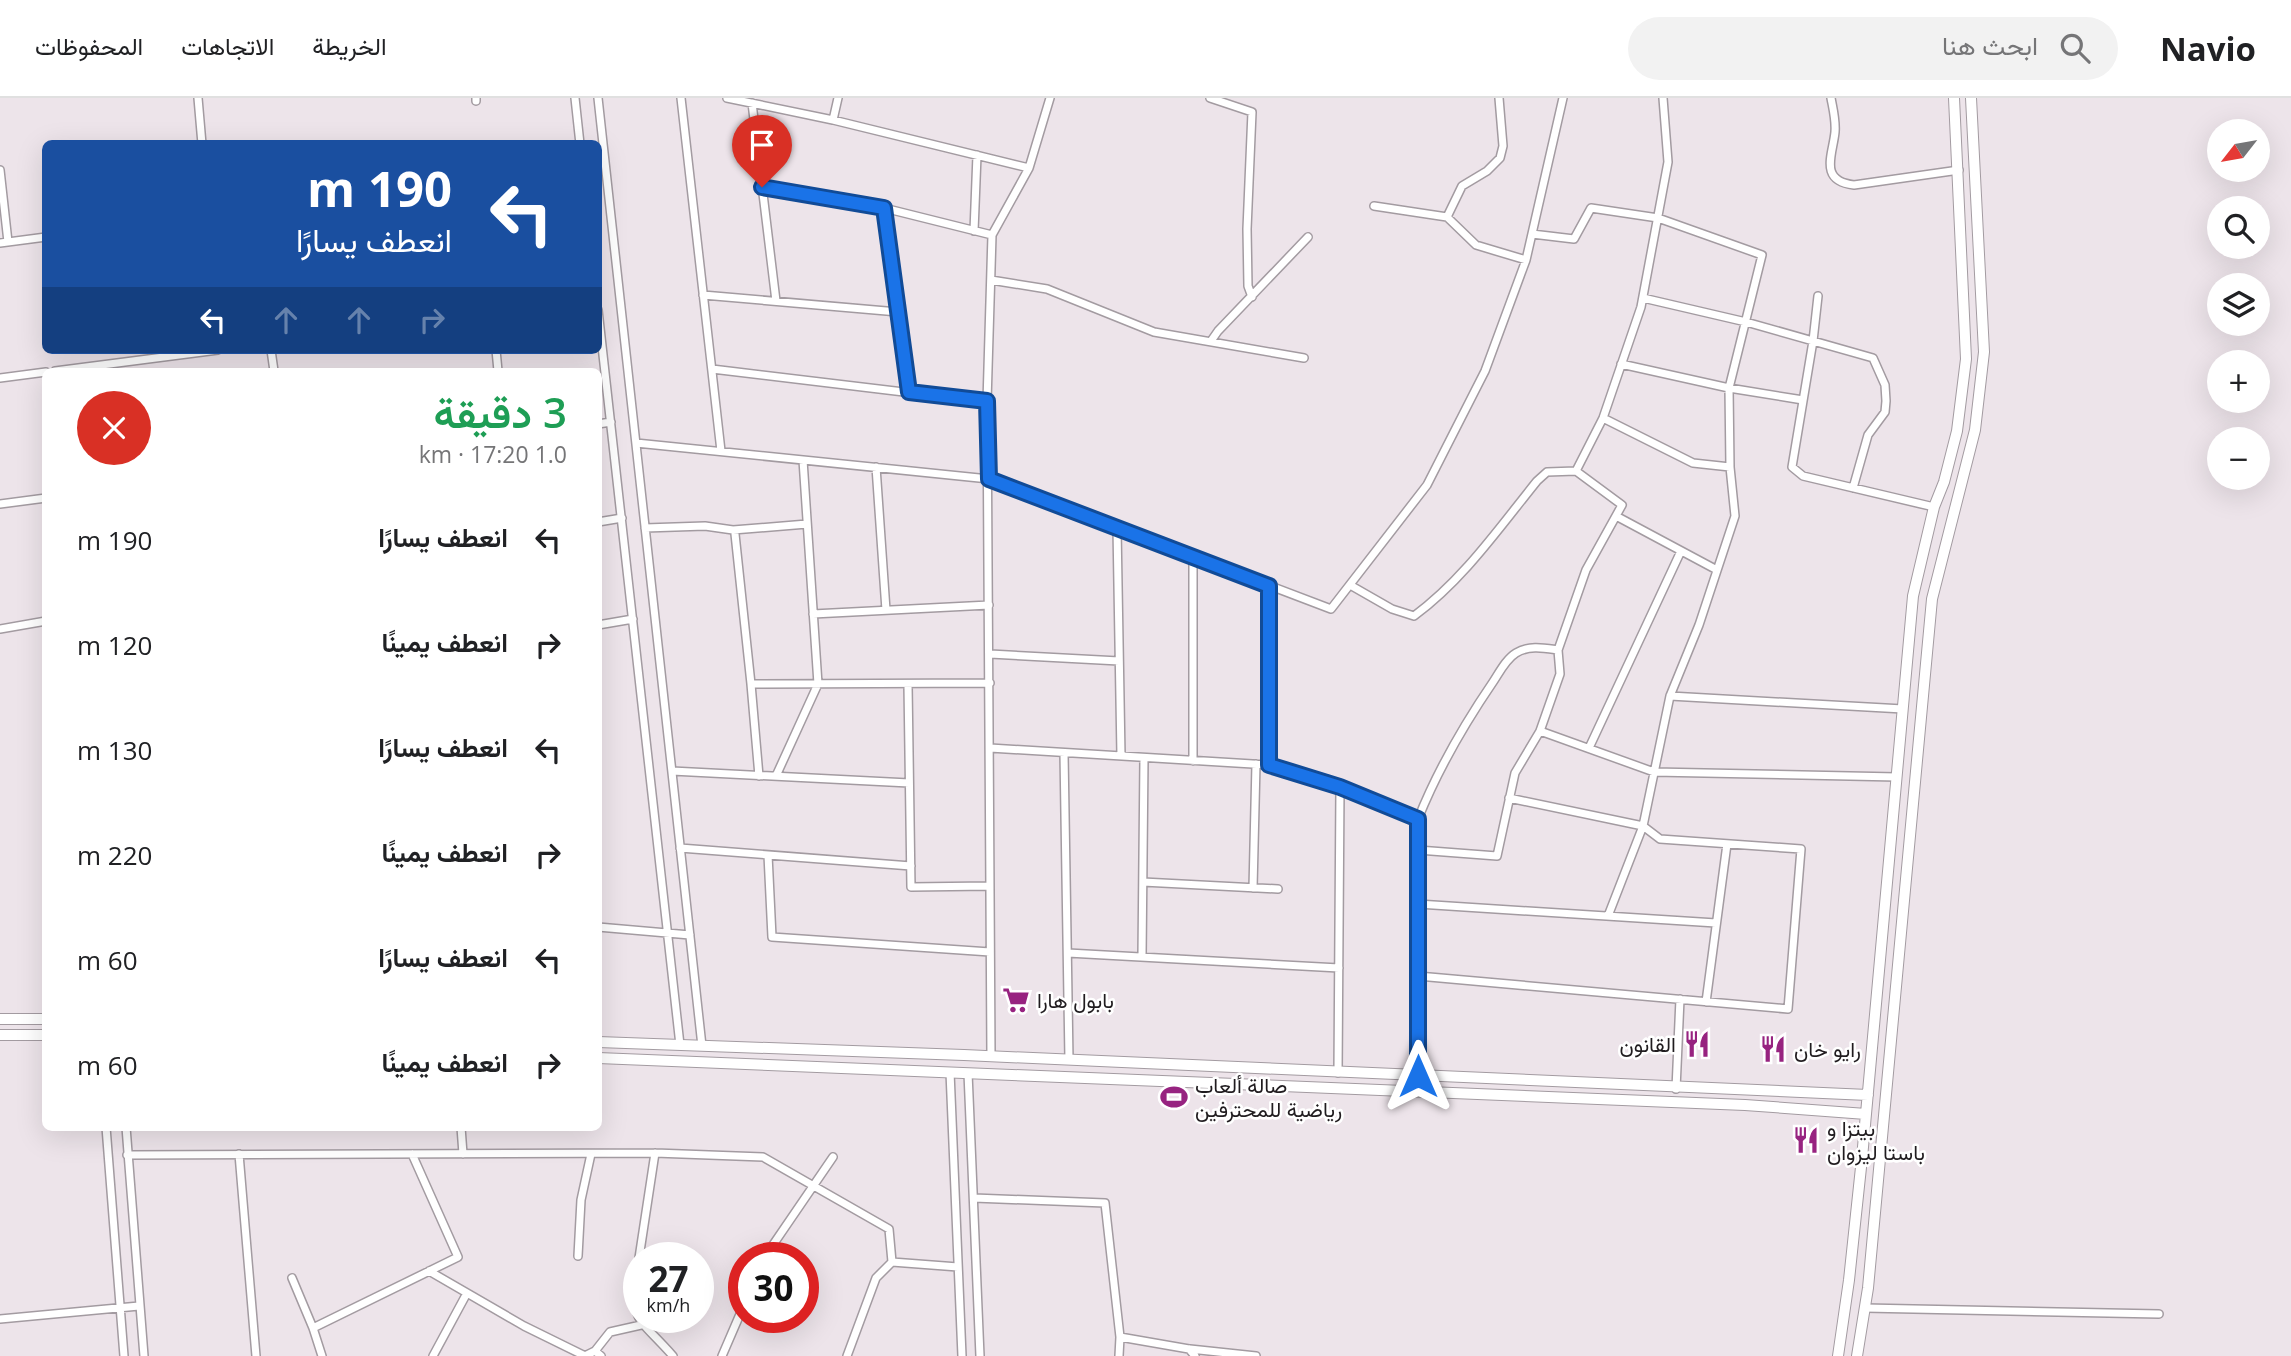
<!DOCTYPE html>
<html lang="ar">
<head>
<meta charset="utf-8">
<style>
	body { margin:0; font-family:"Open Sans",Vazirmatn,sans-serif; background:#f2f2f2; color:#202124; direction:rtl; height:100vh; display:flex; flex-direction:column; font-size:26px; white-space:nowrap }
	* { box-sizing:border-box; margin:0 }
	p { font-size:23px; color:#757577 }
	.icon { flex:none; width:38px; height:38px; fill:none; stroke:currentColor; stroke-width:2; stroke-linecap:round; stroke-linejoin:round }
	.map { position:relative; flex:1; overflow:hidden; direction:ltr }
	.drawer { position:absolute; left:42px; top:270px; width:560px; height:763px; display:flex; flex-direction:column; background:#fff; border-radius:10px; box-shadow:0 7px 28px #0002; direction:rtl }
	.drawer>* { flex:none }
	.hud { position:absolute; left:42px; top:42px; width:560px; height:214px; border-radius:10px; box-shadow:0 7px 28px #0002; direction:rtl; background:#1a4fa0; color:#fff; overflow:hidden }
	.needle { width:46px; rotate:239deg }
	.buttons { position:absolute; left:2207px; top:21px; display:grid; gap:14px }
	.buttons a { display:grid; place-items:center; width:63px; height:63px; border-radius:50%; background:#fff; box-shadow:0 7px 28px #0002; font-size:35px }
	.speed { position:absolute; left:623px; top:1144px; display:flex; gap:14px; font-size:35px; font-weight:700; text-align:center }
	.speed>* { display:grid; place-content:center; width:91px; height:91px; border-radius:50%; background:#fff; box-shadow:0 7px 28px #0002; line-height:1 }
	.speed small { font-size:18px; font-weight:400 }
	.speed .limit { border:10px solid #d22; background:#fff; color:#111 }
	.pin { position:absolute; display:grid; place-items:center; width:60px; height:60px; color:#fff; margin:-72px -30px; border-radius:50% 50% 50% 0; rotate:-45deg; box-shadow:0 0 7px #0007 }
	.pin .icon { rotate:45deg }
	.me { position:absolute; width:77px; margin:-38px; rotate:0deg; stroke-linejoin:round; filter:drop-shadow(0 0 5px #0008) }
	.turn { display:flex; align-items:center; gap:24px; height:147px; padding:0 35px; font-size:32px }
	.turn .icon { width:91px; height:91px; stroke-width:2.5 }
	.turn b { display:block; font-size:49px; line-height:60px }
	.lanes { display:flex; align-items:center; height:66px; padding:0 35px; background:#0003; justify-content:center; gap:35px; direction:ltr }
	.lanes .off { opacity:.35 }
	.round { display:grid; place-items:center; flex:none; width:74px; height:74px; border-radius:37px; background:#f2f2f2 }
	.headline { display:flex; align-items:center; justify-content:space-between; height:119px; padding:0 35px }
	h1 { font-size:42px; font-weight:600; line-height:52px; color:#1e9e55 }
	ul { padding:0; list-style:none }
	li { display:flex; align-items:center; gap:21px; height:105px; padding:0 35px }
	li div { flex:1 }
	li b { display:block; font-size:26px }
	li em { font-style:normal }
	header { display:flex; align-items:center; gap:42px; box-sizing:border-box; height:98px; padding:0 35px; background:#fff; border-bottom:2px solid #e0e0e0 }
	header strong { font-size:33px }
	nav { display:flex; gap:38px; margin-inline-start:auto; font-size:24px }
	.search { width:490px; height:63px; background:#f2f2f2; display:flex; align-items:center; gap:18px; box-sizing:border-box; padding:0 24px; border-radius:38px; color:#757577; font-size:26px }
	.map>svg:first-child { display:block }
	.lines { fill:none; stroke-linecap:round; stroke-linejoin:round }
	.minor-casing { stroke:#a39ba1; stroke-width:10 }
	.secondary-casing { stroke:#a39ba1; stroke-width:12 }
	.minor { stroke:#fff; stroke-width:7 }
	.secondary { stroke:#fff; stroke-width:10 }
	.route-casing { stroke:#114b97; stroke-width:18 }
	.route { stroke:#1a73e8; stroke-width:12 }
	.labels { text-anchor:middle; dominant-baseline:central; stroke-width:5; stroke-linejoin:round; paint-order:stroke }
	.poi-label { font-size:21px; fill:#201c1f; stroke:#fff; text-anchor:start }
</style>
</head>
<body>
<header>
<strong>Navio</strong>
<div class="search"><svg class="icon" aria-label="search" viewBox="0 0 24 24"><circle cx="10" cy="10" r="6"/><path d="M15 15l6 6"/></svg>ابحث هنا</div>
<nav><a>الخريطة</a><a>الاتجاهات</a><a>المحفوظات</a></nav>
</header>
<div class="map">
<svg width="2291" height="1258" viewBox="0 0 2291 1258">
	<rect width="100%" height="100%" fill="#ede4ea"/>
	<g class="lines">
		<defs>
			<path id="minor" d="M198,0L202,46
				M476,0V3
				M575,0L580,46
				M598,0L702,948
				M681,0L721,353
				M727,0L833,22L1029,70L992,137L987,304L991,958
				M1210,0L1252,14L1247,131L1248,188L1252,199
				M1831,0C1833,11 1836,22 1835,34C1833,56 1818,83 1854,87L1959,72
				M752,5L776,203
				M833,22L838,0
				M1029,70L1050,0
				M0,72L8,144
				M762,89L884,110L909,294
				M1374,108L1447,119L1476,147L1526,162
				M884,110L992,137
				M1447,119L1462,88L1487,73L1500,60L1503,48L1499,0
				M974,133L977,57
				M0,145L46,139
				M991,182L1047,191L1154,234L1304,260
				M703,197L898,214
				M1818,198L1813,243L1792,369L1803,378L1934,409
				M1643,200L1746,224L1873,260L1885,287L1886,303L1885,314L1868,337L1853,390
				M598,212L680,947
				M1211,243L1218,233L1308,139
				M271,252L274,273
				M496,252L498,273
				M1621,266L1729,290L1803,302
				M712,271L987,304
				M55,273L218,252
				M0,280L46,274
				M1603,320L1693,365L1730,369
				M598,326L611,324
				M636,345L989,381L1331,511L1427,387L1485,273L1526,162L1563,0
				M876,369L886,512
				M0,406L46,400
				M1616,418L1717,472
				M598,424L622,420
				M645,430L705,428L733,432L807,426
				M1117,430L1121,658
				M735,436L751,586L990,585
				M1193,459V663
				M1350,487L1392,511L1414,518C1463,482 1499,430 1537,383L1547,374L1576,373
				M1269,488V667
				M813,516L989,507
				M598,527L633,521
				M0,531L46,523
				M990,556L1119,563
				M751,586L759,678
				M908,587L911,789L990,788
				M1670,598L1903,611
				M1540,633L1654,674L1897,679
				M990,650L1269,667L1340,689L1418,721V978
				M1589,650L1681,453
				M1064,655L1069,962
				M672,673L909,685
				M776,678L818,586L803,362
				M1509,700L1643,728L1670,598L1699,527L1735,418L1730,369L1729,290L1762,157L1658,120L1591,110L1574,141L1532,136
				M1418,721C1438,671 1463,628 1493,584C1499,575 1506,561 1516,555C1529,547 1544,550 1558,552
				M680,750L911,768
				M1418,752L1497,758L1515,675L1540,633L1560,576L1558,552L1586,472L1622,407L1576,373L1603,320L1641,209L1668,64L1663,0
				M768,757L772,839L990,854
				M1143,784L1278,791
				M1253,790L1256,666
				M1418,806L1716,825
				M598,829L690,837
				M1068,855L1339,870
				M1142,859L1144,660
				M1418,878L1788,911L1801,751L1660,741L1643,728L1608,818
				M1706,904L1727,746
				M950,974L962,1258
				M968,975L980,1258
				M1338,975L1340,689
				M1676,991L1680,901
				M106,1029L124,1258
				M126,1029L144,1258
				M461,1029L463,1056
				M239,1056L256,1258
				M127,1057L655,1055L763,1059L889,1131L892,1164L958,1169
				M974,1100L1105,1105L1120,1239L1189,1251L1195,1258
				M578,1158L581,1102L591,1056
				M639,1160L655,1055
				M764,1160L833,1059
				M639,1165C630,1227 635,1215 673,1258
				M429,1173L524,1228L585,1258L595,1253
				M292,1180L313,1230L322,1258
				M1865,1210L2159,1216
				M0,1221L139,1208
				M313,1230L458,1159L412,1056
				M1190,1251L1256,1258
				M433,1258L467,1195
				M601,1258L595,1253L610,1234L641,1227
				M722,1258L744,1207
				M847,1258L876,1180L892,1164
				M1119,1258L1120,1239"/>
			<path id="secondary" d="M0,921H46
				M0,937H46
				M598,944L964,957L1868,997
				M598,960L1745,1007L1866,1016
				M1838,1258L1849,1182L1862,1060L1913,498L1934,409L1944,384L1957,333L1966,261L1954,0
				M1857,1258L1868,1190L1932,501L1975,332L1984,254L1971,0"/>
		</defs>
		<!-- minor casing -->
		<use href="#minor" class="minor-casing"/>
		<!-- secondary casing -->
		<use href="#secondary" class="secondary-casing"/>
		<!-- minor -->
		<use href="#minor" class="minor"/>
		<!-- secondary -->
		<use href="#secondary" class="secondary"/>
	</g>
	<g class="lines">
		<defs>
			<path id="route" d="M762,89L884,110L909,294L987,303L989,381L1269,488V667L1340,689L1418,721V978"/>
		</defs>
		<!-- route casing -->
		<use href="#route" class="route-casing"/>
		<!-- route -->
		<use href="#route" class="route"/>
	</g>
	<!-- icons -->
	<defs>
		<symbol id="supermarket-bare" viewBox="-9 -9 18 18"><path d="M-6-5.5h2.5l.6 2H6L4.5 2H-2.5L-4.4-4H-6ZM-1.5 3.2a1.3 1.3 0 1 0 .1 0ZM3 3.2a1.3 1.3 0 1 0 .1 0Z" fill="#972380" stroke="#fff" stroke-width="2.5" paint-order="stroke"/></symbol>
		<symbol id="restaurant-bare" viewBox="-9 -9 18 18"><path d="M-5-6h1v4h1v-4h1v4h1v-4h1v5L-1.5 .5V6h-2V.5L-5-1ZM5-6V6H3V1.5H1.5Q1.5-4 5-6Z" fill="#972380" stroke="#fff" stroke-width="2.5" paint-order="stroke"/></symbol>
		<symbol id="stadium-bare" viewBox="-9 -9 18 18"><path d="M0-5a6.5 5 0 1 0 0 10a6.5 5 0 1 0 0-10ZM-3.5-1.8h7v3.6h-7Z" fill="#972380" stroke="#fff" stroke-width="2.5" paint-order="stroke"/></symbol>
	</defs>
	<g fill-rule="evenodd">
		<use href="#supermarket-bare" x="997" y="883" width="38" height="38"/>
		<use href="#restaurant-bare" x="1678" y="927" width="38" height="38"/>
		<use href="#restaurant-bare" x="1754" y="932" width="38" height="38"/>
		<use href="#stadium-bare" x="1155" y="980" width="38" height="38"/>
		<use href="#restaurant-bare" x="1787" y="1023" width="38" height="38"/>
	</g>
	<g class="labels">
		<!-- poi labels -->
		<g class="poi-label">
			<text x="1037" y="902">بابول هارا</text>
			<text x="1676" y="946" text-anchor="end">القانون</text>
			<text x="1794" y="951">رايو خان</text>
			<text x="1195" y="987">صالة ألعاب<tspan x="1195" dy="24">رياضية للمحترفين</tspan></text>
			<text x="1827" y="1030">بيتزا و<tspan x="1827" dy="24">باستا ليزوان</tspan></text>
		</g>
	</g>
</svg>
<div class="buttons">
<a><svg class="needle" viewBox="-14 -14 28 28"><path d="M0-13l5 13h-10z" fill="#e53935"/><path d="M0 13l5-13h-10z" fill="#757577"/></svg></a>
<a><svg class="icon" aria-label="search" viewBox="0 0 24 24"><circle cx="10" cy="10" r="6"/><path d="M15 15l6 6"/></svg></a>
<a><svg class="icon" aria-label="layers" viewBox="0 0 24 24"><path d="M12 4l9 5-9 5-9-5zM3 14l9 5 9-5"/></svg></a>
<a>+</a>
<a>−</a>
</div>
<div class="speed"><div>27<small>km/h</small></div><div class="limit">30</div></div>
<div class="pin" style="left:762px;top:89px;background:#d93025"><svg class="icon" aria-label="arrive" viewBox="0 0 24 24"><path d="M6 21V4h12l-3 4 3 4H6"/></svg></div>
<svg class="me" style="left:1418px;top:978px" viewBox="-20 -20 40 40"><path d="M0-17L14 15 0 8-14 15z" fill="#1a73e8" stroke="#fff" stroke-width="4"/></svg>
<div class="hud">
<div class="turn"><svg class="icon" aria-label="left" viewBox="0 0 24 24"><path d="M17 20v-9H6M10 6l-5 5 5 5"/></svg><div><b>190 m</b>انعطف يسارًا</div></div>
<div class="lanes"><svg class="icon" aria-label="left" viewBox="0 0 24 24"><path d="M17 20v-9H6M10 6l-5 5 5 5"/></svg><svg class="icon off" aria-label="ahead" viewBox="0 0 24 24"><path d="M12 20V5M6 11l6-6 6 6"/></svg><svg class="icon off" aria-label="ahead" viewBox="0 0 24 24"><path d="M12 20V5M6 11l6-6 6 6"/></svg><svg class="icon off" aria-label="right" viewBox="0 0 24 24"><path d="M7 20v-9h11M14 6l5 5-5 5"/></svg></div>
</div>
<section class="drawer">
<div class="headline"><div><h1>3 دقيقة</h1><p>1.0 km · 17:20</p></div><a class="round" style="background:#d93025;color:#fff"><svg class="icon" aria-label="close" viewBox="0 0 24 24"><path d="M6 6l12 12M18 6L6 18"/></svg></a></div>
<ul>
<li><svg class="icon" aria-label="left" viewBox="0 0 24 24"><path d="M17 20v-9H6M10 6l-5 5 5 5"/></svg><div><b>انعطف يسارًا</b></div><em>190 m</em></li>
<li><svg class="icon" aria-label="right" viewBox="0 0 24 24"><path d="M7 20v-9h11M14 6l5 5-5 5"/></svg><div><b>انعطف يمينًا</b></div><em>120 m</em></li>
<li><svg class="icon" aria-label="left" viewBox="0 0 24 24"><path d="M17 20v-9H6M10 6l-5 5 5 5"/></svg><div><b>انعطف يسارًا</b></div><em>130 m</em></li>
<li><svg class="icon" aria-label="right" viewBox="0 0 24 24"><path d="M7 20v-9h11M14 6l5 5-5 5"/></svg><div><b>انعطف يمينًا</b></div><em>220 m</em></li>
<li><svg class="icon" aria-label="left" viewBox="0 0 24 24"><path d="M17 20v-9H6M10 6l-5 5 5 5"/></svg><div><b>انعطف يسارًا</b></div><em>60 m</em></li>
<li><svg class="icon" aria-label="right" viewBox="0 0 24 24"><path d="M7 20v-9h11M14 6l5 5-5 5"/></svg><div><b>انعطف يمينًا</b></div><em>60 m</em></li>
</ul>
</section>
</div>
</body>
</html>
